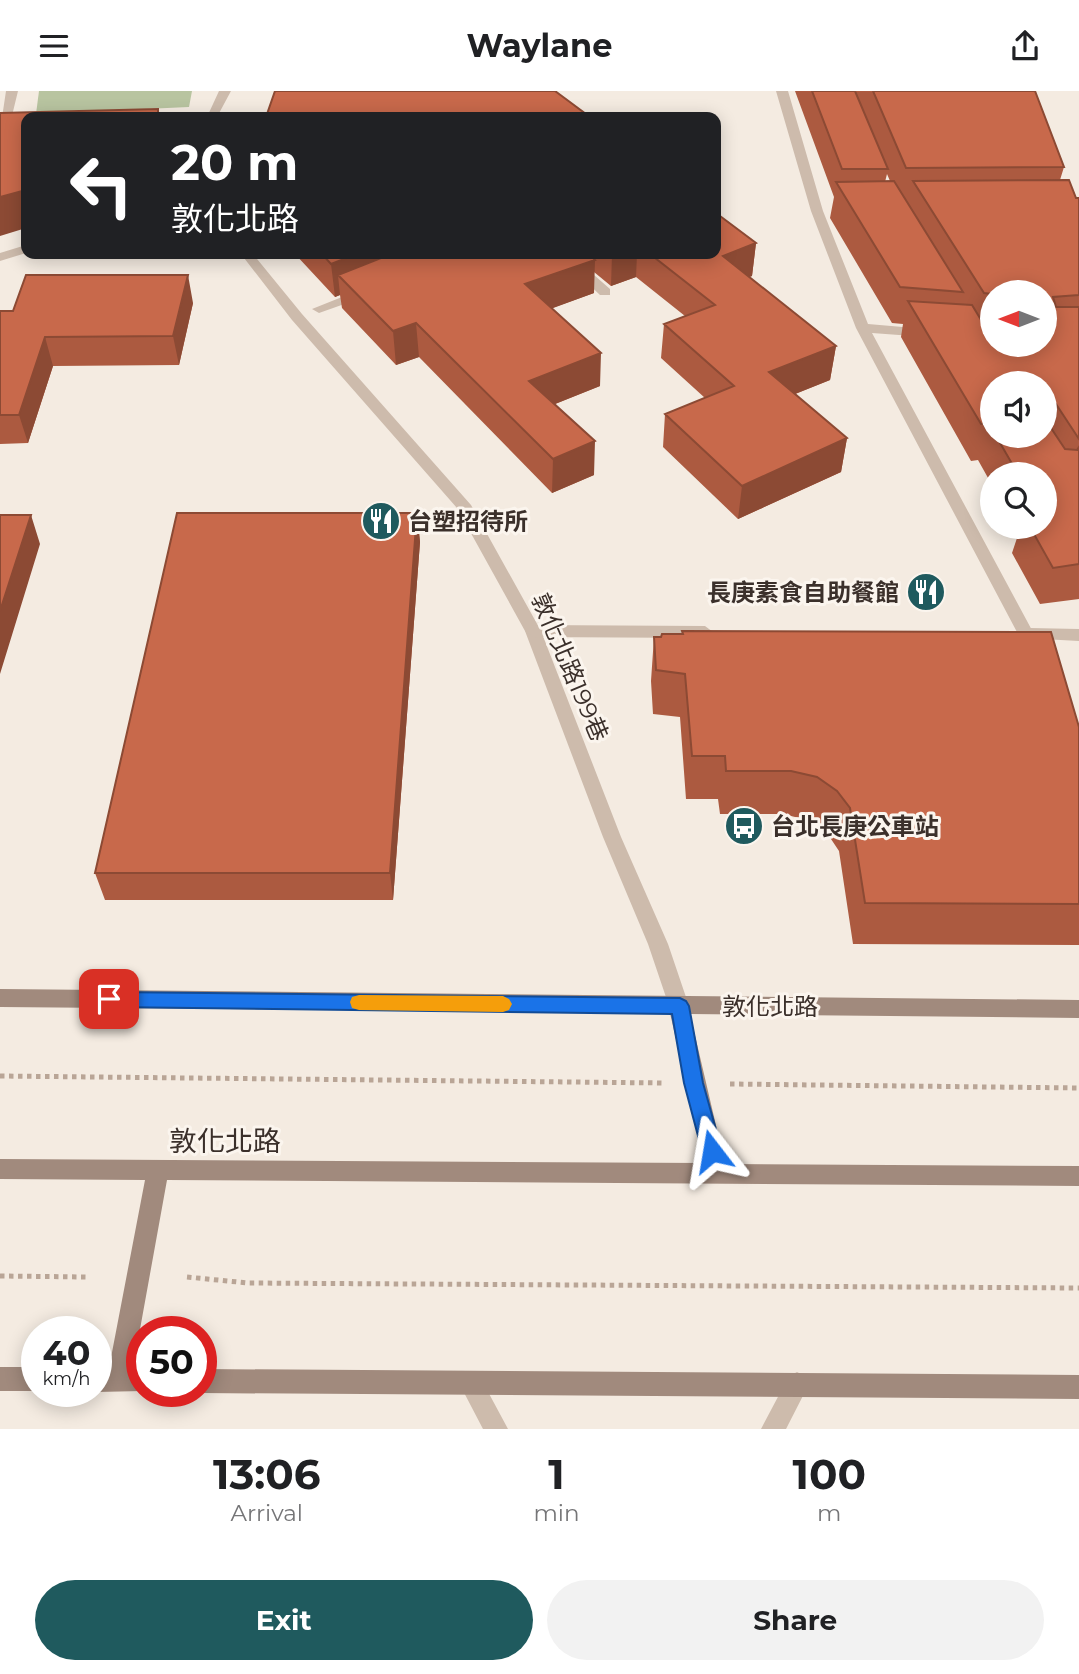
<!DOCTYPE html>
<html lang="en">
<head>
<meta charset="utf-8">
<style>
	body { margin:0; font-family:Montserrat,"Noto Sans TC",sans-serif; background:#f2f2f2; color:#202124; height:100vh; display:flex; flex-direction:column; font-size:26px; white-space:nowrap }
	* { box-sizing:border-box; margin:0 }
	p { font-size:23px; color:#757577 }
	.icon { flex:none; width:38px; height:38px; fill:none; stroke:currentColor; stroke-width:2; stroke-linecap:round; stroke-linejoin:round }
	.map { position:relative; height:1338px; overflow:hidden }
	.panel { display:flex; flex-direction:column; background:#fff; flex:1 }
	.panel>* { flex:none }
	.banner { position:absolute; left:21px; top:21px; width:700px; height:147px; border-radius:14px; box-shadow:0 4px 18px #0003; background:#202124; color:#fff; overflow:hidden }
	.needle { width:46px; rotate:270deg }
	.buttons { position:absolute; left:980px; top:189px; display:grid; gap:14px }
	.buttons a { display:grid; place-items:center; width:77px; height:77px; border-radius:50%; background:#fff; box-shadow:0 4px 18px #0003; font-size:35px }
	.speed { position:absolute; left:21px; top:1225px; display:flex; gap:14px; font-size:35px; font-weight:700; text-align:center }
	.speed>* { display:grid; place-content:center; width:91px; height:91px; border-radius:50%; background:#fff; box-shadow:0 4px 18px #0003; line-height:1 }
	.speed small { font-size:18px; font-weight:400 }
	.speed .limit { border:10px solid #d22; background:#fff; color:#111 }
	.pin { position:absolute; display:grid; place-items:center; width:60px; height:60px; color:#fff; margin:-30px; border-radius:14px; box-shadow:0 4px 10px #0006 }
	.me { position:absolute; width:77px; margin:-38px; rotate:346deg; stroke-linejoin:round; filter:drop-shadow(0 0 5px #0008) }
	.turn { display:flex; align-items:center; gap:24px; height:147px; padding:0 35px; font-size:32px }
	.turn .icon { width:91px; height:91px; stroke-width:2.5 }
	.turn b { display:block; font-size:49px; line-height:60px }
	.eta { display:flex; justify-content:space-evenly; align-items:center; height:119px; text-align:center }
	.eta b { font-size:42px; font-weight:700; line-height:49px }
	.action { display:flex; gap:14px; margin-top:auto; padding:14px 35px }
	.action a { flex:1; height:80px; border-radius:42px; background:#1f5a5e; color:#fff; font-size:28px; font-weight:700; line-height:80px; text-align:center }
	.action a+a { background:#f2f2f2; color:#202124 }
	header { display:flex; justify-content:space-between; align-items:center; height:91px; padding:0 35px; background:#fff; font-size:32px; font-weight:700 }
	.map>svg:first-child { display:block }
	.green { fill:#b8c4a0 }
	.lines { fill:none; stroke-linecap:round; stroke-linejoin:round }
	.path { stroke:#b9a596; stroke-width:5; stroke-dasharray:4.5 4.5; stroke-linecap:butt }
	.service { fill:#cdbbac; fill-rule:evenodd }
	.pedestrian { fill:#cdbbac; fill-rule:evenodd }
	.minor { fill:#cdbbac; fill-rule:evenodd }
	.secondary { fill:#a18a7d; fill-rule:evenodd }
	.wall { fill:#ac5a40; fill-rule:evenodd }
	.shaded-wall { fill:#8c4a34 }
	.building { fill:#c8694b; stroke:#8c4a34; stroke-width:2 }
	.route { fill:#1a73e8; stroke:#114b97; stroke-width:2 }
	.slow { fill:#f59e0b }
	.labels { text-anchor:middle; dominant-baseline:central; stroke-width:6; stroke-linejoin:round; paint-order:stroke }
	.poi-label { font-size:24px; font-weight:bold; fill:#3b302b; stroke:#fbf5ee; text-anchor:start }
	.street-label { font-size:24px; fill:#3b302b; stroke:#fbf5ee }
	.near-street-label { font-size:28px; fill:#3b302b; stroke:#fbf5ee }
</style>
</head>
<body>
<header><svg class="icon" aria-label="menu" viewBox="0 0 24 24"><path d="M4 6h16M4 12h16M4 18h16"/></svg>Waylane<svg class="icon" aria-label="share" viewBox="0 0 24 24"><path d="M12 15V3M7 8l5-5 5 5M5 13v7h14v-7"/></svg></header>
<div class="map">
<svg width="1079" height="1338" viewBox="0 0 1079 1338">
	<rect width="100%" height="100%" fill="#f4ebe1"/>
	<!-- green -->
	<path class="green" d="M39,0H192L189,16L36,23Z"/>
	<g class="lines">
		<!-- path -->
		<path class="path" d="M0,985L665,992
			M730,993L1079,997
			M0,1185L87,1186
			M187,1186L248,1192L1079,1197"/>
		<!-- service -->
		<path class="service" d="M6,0H18L9,37L3,40H0Z
			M776,0H788L823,120L868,233L926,238L933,242L926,246L872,242L1034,543L1032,547L1026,549L1018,543L856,237L811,120Z
			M241,163H253L302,223L471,414L541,540L621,746L668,853L689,915L686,921L679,924L672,921L669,915L648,853L603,746L525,540L457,417L292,229Z
			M471,1280L479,1284L508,1338H483L459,1292L463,1284Z
			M797,1281L805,1285L809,1293L786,1338H761L789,1285Z"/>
		<!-- pedestrian -->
		<path class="pedestrian" d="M557,163H570L610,198V204H600Z
			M362,198L367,199V205L319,222L312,218Z"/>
		<!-- minor -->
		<path class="minor" d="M219,0H231L217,26H207Z
			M26,154V162L0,170V162Z
			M533,534L705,535L713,541L705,547L533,546L525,540Z
			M1030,537L1079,538V550L1024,547L1022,543Z"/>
		<!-- secondary -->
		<path class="secondary" d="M0,898L1079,909V927L690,923L725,1073L1079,1075V1095L167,1089L133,1277H142L143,1300L96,1301V1277H109L145,1089L0,1088V1068L704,1072L670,922L0,916Z
			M0,1276H37V1300H0Z
			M201,1278L1079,1284V1308L201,1302L197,1300H201Z"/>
	</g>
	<!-- wall -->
	<path class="wall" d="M795,0H1035L1064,76L1060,89L1076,107H1079V508L1040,513L1012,462L1019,441L1016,436H1045V383H992V394L978,369L971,370L901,246L903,233L892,232L830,127L834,106ZM887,83L890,90L885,91ZM992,201H1045V254H992ZM992,292H1045V345H992Z
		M756,152L752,185L749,186L836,255L830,289L795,303L847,347L841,381L738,428L663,356L665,323L705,307L661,267L664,233L685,225L636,186L611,195L594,181V202L552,217L600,295L555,313L594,384L552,402L419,266L396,274L342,217L340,204L335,206L295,163H716Z
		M193,212L179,274L53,275L28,352L0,353V220Z
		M417,422L420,451L393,809H105L95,782Z
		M654,546L1079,636V854L853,853L839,760L827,742L807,729L783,723H720L718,708H686L680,626L653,623L651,590Z"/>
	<!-- shaded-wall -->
	<path class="shaded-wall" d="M26,99V137L0,145V106Z
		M756,152L752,185L719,198L723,165Z
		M357,163H444L338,184L340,204L335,206L331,173Z
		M612,163H637L636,186L611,195Z
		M595,169L594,202L526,227L525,193Z
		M188,184L193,212L179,274L173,245Z
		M416,232L419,266L396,274L393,240Z
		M45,246L53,275L28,352L19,324Z
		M836,255L830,289L765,315L769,281Z
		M601,262L600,295L530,323L529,290Z
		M847,347L841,381L738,428L742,395Z
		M595,350L594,384L552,402L553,368Z
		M417,422L420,451L393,809L390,782Z
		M31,424L40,453L0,583V520Z"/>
	<!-- building -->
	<path class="building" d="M275,0H555L590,26H266Z
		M812,0H855L888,78H842Z
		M873,0H1035L1064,76L906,77Z
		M158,18V26H26V99L0,106V22Z
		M1069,89L1076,107H1079V204L1053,206L1056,216H1079V348L1052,307H1045V292H992V339L988,332L981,333L908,210L972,214L992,247V254H996L1000,259L1016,258L1017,254H1045V201H992V203L984,202L913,90Z
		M894,90L963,201L900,196L836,91Z
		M716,122L756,152L723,165L836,255L769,281L847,347L742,395L665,323L734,295L664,233L715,214L650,163H716Z
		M322,163H357L331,173Z
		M391,163H589L595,169L525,193L601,262L529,290L595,350L553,368L416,232L393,240L338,184Z
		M26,184H188L173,245L45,246L19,324H0V220H13Z
		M1045,328L1065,358L1077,359L1079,356V473L1053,477L1030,436H1045V383H1018L996,345H1045Z
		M177,422H417L390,782H95Z
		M0,424H31L0,520Z
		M682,540L1051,541L1079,636V813L865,812L850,717L837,700L817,686L791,680H726L725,665H692L685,583L656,579L654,546H661L662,543H683Z"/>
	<!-- route -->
	<path class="route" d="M109,901L680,907L686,910L689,915L703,992L722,1060L719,1067L712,1070L705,1067L702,1060L684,992L672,923L109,916L100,908Z"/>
	<!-- slow -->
	<path class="slow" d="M359,904L503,905L509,908L512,913L509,919L503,921L359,919L352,917L350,911L352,906Z"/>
	<!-- icons -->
	<defs>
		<symbol id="restaurant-disc" viewBox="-11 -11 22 22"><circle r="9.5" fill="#1f5a5e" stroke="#fbf5ee"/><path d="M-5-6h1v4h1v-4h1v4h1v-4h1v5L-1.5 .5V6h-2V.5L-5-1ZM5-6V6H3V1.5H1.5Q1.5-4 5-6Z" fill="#fff"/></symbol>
		<symbol id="bus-disc" viewBox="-11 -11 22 22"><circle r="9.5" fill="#1f5a5e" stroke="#fbf5ee"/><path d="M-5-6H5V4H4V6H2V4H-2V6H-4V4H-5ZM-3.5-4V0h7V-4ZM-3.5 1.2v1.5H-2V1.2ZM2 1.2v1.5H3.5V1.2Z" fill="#fff"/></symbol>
	</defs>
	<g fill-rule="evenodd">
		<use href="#restaurant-disc" x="359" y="408" width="44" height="44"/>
		<use href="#restaurant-disc" x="904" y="479" width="44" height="44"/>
		<use href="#bus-disc" x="722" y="713" width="44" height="44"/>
	</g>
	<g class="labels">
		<!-- poi labels -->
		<g class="poi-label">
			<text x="408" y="430">台塑招待所</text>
			<text x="899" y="501" text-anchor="end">長庚素食自助餐館</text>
			<text x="771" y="735">台北長庚公車站</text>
		</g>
		<!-- street labels -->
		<g class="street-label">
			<text transform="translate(570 576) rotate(67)">敦化北路199巷</text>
			<text x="770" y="915">敦化北路</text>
		</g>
		<!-- near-street labels -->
		<g class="near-street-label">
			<text x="225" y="1050">敦化北路</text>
		</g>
	</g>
</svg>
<div class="buttons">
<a><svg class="needle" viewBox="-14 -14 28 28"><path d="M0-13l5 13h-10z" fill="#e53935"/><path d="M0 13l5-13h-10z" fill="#757577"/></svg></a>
<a><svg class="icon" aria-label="sound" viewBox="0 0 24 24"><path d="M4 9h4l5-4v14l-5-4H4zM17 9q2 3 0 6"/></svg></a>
<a><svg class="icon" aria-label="search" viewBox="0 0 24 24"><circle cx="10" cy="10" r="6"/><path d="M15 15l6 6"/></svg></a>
</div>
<div class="speed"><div>40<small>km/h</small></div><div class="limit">50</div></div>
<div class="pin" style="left:109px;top:908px;background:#d93025"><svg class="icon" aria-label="arrive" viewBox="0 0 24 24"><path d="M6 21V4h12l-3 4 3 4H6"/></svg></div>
<svg class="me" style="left:712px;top:1060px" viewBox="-20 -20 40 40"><path d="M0-17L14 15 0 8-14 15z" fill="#1a73e8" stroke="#fff" stroke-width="4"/></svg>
<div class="banner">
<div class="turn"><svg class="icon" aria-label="left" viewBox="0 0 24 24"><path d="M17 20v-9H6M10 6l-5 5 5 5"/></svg><div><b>20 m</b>敦化北路</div></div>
</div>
</div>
<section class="panel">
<div class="eta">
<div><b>13:06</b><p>Arrival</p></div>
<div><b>1</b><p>min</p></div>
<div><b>100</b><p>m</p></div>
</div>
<div class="action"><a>Exit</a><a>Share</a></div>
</section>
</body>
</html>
